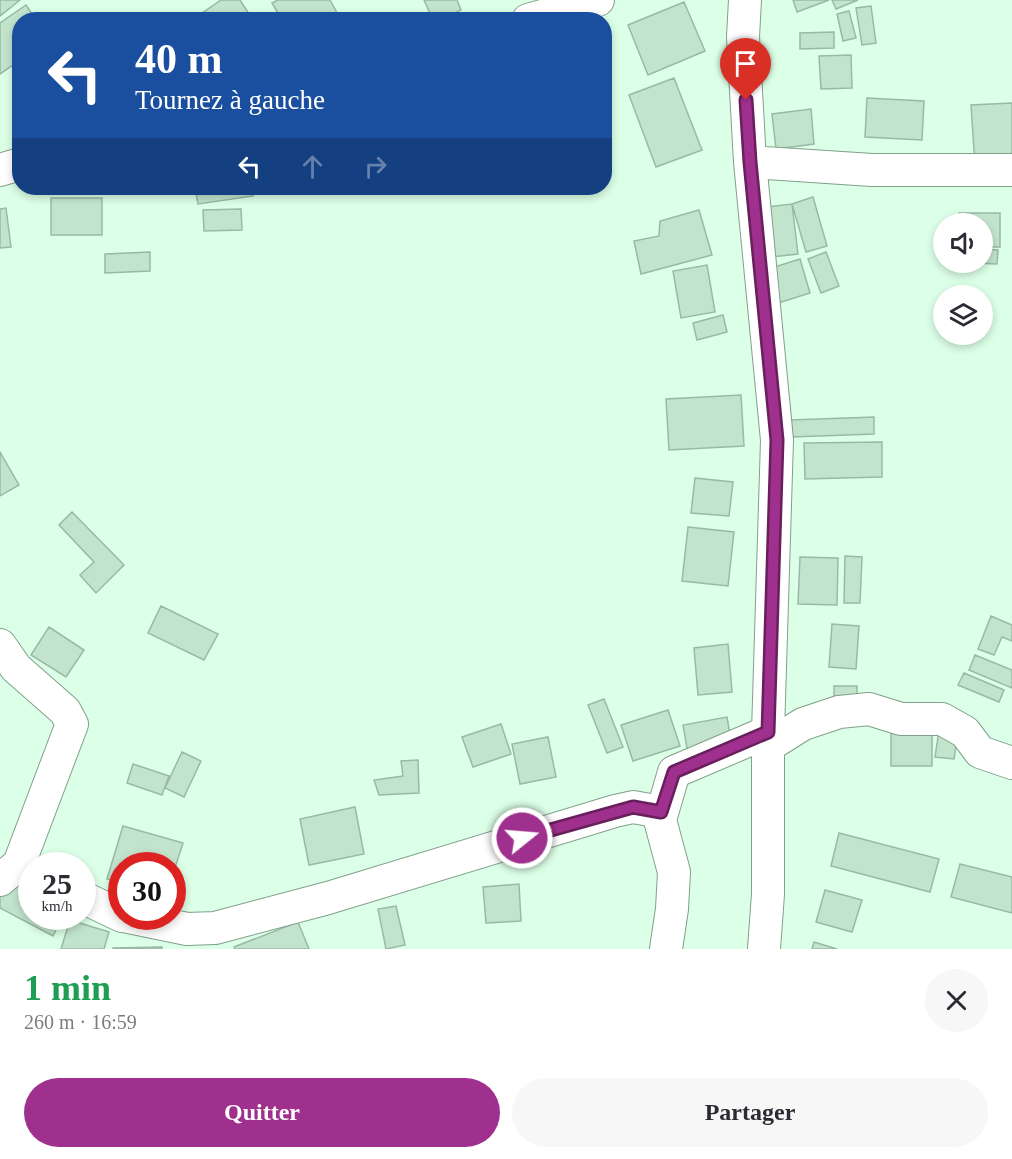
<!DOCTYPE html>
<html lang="fr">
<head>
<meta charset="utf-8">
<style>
	body { margin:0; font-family:"Times New Roman",serif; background:#f7f7f7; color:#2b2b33; height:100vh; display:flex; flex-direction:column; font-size:22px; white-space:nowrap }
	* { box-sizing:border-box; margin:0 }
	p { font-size:20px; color:#7c7c81 }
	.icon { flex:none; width:33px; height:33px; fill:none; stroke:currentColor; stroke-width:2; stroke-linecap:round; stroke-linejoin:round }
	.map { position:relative; height:949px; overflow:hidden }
	.sheet { display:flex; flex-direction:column; background:#fff; flex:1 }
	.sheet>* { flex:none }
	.banner { position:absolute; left:12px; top:12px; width:600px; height:183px; border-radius:24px; box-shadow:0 3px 9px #0003; background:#1a4fa0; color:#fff; overflow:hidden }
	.fabs { position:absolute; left:933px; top:213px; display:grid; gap:12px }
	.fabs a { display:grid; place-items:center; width:60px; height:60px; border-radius:50%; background:#fff; box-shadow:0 3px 9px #0003; font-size:30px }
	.speed { position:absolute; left:18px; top:852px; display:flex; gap:12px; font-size:30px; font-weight:700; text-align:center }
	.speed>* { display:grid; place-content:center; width:78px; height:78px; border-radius:50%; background:#fff; box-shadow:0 3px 9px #0003; line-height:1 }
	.speed small { font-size:15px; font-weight:400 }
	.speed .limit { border:9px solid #d22; background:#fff; color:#111 }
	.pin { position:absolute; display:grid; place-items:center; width:51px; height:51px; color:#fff; margin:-62px -26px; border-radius:50% 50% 50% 0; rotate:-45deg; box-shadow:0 0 6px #0007 }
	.pin .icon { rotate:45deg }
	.me { position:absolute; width:66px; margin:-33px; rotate:73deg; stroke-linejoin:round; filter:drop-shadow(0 0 4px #0008) }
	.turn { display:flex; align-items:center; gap:21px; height:126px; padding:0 24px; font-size:27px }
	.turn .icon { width:78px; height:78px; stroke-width:2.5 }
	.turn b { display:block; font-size:42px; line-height:51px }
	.lanes { display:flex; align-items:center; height:57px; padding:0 24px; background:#0003; justify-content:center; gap:30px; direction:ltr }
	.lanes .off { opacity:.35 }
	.round { display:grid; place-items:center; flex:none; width:63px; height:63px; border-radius:32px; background:#f7f7f7 }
	.headline { display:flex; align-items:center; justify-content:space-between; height:102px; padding:0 24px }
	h1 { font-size:36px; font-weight:700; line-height:45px; color:#1e9e55 }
	.button { display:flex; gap:12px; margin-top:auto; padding:12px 24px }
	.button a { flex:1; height:69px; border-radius:36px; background:#a0308d; color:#fff; font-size:24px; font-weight:700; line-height:69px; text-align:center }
	.button a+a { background:#f7f7f7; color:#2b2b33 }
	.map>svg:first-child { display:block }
	.building { fill:#c2e4cd; stroke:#99b9a3; stroke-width:1.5 }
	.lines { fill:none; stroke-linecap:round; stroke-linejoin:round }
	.minor-casing { stroke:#80a08a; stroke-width:34 }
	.minor { stroke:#fff; stroke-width:32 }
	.route-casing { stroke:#681f5c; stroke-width:15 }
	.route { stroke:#a0308d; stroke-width:10 }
</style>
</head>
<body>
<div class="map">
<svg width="1012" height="949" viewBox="0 0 1012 949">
	<rect width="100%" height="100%" fill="#dcffe7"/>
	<!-- building -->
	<path class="building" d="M0,0H20L0,16Z
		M221,0H240L253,20H192Z
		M278,0H330L341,20H282L272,3Z
		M424,0H457L461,10L441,20H433Z
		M793,0H829L797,12Z
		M832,0H858L836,9Z
		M684,2L705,51L648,75L628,25Z
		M26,5L36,20H20V60L0,74V23Z
		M871,6L876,43L862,45L856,8Z
		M849,11L856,38L843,41L837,14Z
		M834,32V48L800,49V33Z
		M851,55L852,88L821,89L819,56Z
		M674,78L702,150L656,167L629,95Z
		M867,98L924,101L922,140L865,137Z
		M1012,103V163L975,165L971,105Z
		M811,109L814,144L776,149L772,114Z
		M195,188H249L253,196L198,204Z
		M813,197L827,246L806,252L792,204Z
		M51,198H102V235H51Z
		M792,204L798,254L763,258L757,208Z
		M6,208L11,247L0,248V209Z
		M241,209L242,230L204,231L203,210Z
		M699,210L712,255L641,274L634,241L659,236L660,221Z
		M959,213H1000V247H982V224H959Z
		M982,249L998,250L997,264L970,263L982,262Z
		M150,252V271L105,273V254Z
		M826,252L839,286L821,293L808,259Z
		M800,259L810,293L775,304L765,270Z
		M707,265L715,312L681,318L673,271Z
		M723,315L727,332L697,340L693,323Z
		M741,395L744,446L669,450L666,399Z
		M874,417V434L791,437L790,420Z
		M882,442V477L805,479L804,443Z
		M0,452L19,485L0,496Z
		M695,478L733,482L729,516L691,513Z
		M72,512L124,565L96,593L80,575L94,562L59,525Z
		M688,527L734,532L728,586L682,581Z
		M845,556L862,557L860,603H844Z
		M800,557L838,558L837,605L798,604Z
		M161,606L218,634L204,660L148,633Z
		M991,616L1012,625V641L1002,637L994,655L978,649Z
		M832,624L859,626L856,669L829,667Z
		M49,627L84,650L66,677L31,655Z
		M728,644L732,692L698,695L694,648Z
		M975,655L1012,670V688L969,670Z
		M964,673L1004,690L999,702L958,685Z
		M834,686H857V710H834Z
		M604,699L623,747L607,753L588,705Z
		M668,710L680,746L633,761L621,725Z
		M727,717L733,752L689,760L683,725Z
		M501,724L511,754L473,767L462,737Z
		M939,730L958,733L954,759L935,757Z
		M891,732H932V766H891Z
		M548,737L556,777L520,784L512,744Z
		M182,752L201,761L184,797L165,788Z
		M418,760L419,793L379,795L374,780L403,776L401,761Z
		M133,764L169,776L162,795L127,783Z
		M355,807L364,854L309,865L300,819Z
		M123,826L183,843L172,877V866H122V883L107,879Z
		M839,833L939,859L930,892L831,866Z
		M960,864L1012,877V913L951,897Z
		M8,874L32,887V916H63L53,936L0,908V890Z
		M519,884L521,921L486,923L483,887Z
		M825,890L862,900L852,932L816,922Z
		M396,906L405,945L386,949L378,909Z
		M70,920L109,932L104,949H61Z
		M298,922L309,949H235L234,947Z
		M814,942L837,949H812Z
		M162,947V949H113V948Z"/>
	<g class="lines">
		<defs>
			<path id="minor" d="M745,0L743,37L750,162L777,440L768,732V894L764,949
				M528,20L598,0
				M750,162L872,170H1012
				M0,170L20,164
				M0,645L16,668L65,711L72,724L19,864L0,880
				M768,746L803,724L839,712L869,709L901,719H942L965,732L980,752L1012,763
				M82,897L122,916
				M124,916L187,929L215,928L328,898L615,811L633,807L661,812
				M666,949L672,909L674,872L660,820L674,772L768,732"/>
		</defs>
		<!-- minor casing -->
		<use href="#minor" class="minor-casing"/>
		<!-- minor -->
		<use href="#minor" class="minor"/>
	</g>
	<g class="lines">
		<defs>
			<path id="route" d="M522,838L633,807L661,812L674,772L768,732L777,440L750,162L746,100"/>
		</defs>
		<!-- route casing -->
		<use href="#route" class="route-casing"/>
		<!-- route -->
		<use href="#route" class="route"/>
	</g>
</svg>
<div class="fabs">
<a><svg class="icon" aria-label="sound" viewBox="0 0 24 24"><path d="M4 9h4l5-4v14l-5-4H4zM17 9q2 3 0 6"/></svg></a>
<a><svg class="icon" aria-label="layers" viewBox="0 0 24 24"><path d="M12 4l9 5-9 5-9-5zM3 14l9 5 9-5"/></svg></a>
</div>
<div class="speed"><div>25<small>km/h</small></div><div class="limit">30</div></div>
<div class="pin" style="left:746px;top:100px;background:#d93025"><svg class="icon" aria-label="arrive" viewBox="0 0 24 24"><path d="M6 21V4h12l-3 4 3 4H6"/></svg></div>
<svg class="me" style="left:522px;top:838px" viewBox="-20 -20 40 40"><circle r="17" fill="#a0308d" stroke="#fff" stroke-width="3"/><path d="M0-11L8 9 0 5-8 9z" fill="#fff"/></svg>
<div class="banner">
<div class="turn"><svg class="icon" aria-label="left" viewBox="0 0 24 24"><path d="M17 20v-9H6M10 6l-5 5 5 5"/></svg><div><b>40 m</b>Tournez à gauche</div></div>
<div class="lanes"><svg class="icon" aria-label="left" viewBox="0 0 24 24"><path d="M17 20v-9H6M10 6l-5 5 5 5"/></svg><svg class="icon off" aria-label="ahead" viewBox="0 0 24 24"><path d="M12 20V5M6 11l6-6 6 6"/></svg><svg class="icon off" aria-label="right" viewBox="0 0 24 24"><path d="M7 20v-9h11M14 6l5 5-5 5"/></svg></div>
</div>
</div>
<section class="sheet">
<div class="headline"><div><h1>1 min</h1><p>260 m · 16:59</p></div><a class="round"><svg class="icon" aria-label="close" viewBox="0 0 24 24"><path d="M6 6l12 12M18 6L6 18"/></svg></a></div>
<div class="button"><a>Quitter</a><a>Partager</a></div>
</section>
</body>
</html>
